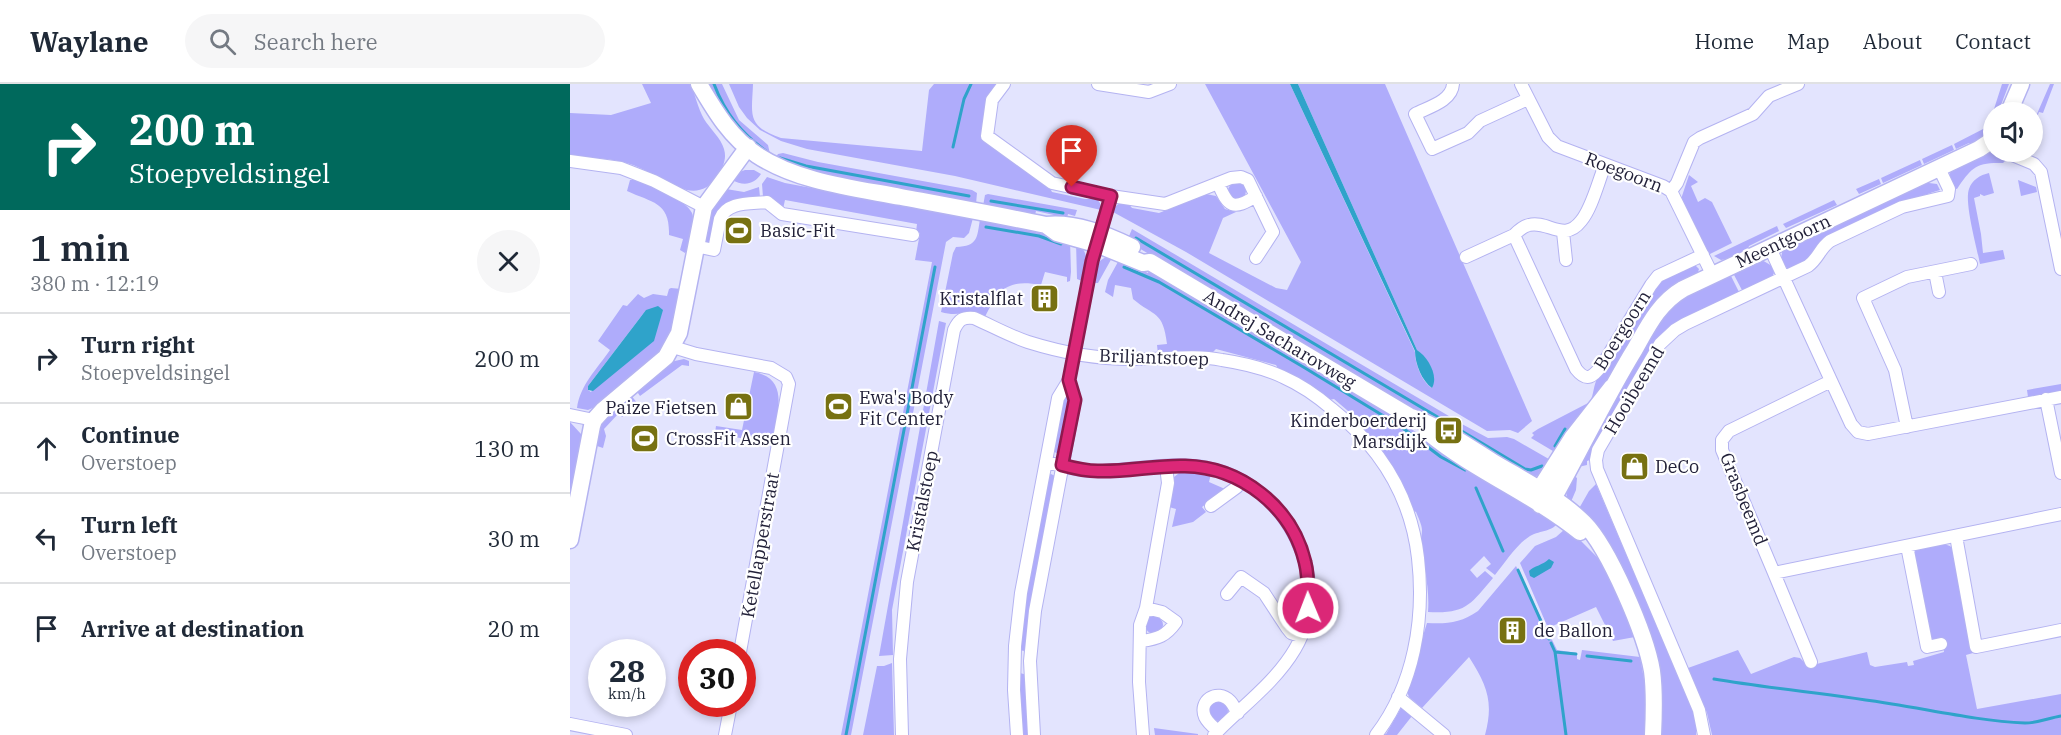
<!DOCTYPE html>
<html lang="en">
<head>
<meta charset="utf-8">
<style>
	body { margin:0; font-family:"IBM Plex Serif",serif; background:#f6f6f7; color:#1f2937; height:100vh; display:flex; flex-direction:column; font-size:22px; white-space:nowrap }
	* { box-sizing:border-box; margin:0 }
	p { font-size:20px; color:#747a83 }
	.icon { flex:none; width:33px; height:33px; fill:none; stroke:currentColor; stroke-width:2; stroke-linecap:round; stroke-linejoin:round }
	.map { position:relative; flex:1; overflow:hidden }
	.details { display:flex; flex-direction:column; background:#fff; width:570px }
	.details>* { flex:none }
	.hud { background:#00695c; color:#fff; overflow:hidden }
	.buttons { position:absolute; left:1413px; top:18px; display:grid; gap:12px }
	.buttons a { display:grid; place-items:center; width:60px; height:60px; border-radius:50%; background:#fff; box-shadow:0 3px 9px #0003; font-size:30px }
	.speed { position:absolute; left:18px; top:555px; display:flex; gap:12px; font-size:30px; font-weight:700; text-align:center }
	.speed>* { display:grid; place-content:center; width:78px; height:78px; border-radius:50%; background:#fff; box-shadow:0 3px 9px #0003; line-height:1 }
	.speed small { font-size:15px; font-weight:400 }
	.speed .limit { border:9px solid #d22; background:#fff; color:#111 }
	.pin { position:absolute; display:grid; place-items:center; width:51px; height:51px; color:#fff; margin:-62px -26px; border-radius:50% 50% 50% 0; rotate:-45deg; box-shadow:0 0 6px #0007 }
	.pin .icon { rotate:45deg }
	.me { position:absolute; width:66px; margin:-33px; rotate:359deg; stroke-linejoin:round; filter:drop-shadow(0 0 4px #0008) }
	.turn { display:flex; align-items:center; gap:21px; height:126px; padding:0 30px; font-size:27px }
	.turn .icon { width:78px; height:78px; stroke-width:2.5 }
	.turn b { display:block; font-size:42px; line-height:51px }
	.round { display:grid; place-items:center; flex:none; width:63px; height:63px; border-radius:32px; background:#f6f6f7 }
	.head { display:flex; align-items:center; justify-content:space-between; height:102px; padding:0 30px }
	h1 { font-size:36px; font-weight:600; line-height:45px }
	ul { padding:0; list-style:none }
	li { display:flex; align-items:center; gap:18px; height:90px; padding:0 30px; border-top:2px solid #e0e1e3 }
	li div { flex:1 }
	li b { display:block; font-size:22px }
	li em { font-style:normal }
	header { display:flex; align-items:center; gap:36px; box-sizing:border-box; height:84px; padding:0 30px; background:#fff; border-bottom:2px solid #e0e1e3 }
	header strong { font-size:28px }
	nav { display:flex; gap:33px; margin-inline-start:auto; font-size:21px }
	.search { width:420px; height:54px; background:#f6f6f7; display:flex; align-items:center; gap:15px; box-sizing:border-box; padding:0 21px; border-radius:33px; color:#747a83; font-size:22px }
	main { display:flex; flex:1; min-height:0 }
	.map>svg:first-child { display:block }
	.green { fill:#afacfb; fill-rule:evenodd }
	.water { fill:#2fa3ca }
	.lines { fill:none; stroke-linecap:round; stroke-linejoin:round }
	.stream { stroke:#2fa3ca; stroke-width:3 }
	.street-casing { stroke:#b4b3f1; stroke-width:14 }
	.secondary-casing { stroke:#b4b3f1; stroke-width:19 }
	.street { stroke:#fff; stroke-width:12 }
	.secondary { stroke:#fff; stroke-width:16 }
	.route-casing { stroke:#8e194d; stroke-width:15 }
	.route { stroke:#db2777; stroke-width:10 }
	.labels { text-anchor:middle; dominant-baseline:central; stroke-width:4.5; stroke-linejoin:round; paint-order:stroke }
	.street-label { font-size:18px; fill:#222139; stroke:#fff }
	.poi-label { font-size:18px; fill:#222139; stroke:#fff; text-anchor:start }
</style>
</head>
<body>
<header>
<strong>Waylane</strong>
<div class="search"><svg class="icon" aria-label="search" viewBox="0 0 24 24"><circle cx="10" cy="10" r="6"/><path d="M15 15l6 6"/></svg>Search here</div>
<nav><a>Home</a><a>Map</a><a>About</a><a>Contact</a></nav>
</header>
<main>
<section class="details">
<div class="hud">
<div class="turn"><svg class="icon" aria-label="right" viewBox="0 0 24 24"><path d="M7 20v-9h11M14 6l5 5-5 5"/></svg><div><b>200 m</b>Stoepveldsingel</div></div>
</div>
<div class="head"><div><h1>1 min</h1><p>380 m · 12:19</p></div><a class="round"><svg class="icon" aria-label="close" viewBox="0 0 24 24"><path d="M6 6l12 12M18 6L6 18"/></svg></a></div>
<ul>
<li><svg class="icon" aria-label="right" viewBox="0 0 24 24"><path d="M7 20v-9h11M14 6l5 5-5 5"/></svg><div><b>Turn right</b><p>Stoepveldsingel</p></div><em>200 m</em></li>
<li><svg class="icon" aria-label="ahead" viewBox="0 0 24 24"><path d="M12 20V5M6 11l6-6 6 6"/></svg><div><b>Continue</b><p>Overstoep</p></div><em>130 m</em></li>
<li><svg class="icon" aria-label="left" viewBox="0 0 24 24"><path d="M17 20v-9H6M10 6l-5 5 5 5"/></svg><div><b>Turn left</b><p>Overstoep</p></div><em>30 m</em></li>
<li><svg class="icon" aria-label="arrive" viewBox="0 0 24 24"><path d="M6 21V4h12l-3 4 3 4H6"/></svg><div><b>Arrive at destination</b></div><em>20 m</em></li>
</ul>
</section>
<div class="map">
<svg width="1491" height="651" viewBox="0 0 1491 651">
	<rect width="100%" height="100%" fill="#e3e4fe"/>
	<!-- green -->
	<path class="green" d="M72,0H121C125,11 128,24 134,35C140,45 151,54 154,65C157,75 153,83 148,91C125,128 89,89 60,80C41,74 19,74 0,72V29L41,31L81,19Z
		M136,0H152L169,36L198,61L200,70L167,49Z
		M159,0H183C182,31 176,42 211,54L352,67L359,6L364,0H428L414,54L415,58L479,102L482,108L515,115H527L530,119L531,126L385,92L237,65L211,57L190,46L177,34L169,23Z
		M635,0H720L845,268C845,280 852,298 862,304C867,290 858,275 847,266L728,0H815L962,337L948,349L940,346L917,347L616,168L543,128C546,119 549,119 558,119L562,124L589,129L636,110L646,112L655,125L666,128L653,134L639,169L706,204L717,206L731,178Z
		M1432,0H1439L1431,21L1433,28L1424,25Z
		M1480,0H1484L1473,29L1469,28L1463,44V39Z
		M1417,43L1423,46L1405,61L1399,59L1386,65L1384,60Z
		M1382,61L1384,66L1354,80L1352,75Z
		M213,69L248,78L402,106L407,109L406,120L265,94L204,76L208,70Z
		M1414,69H1423L1436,76L1433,79C1406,78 1401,84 1387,105L1383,104L1379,93L1381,86Z
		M1350,76L1352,81L1313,99L1311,94Z
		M175,86H184L191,90C184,101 173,102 162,96L167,89Z
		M1419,89L1424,109L1414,112L1410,110V112L1404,114L1411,150L1413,169L1433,166L1435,175L1410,180C1407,164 1394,118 1399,105C1402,96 1410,91 1419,89Z
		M1119,91L1128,98L1121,102L1128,118L1135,114L1142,118L1162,159L1138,171L1111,115Z
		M197,93L215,99L403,134L399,149L394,154L383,153L376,158L281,651H271L362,178L345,176L350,149L346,148L347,140L215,116L213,125L205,116L193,113L192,100Z
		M64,94C78,101 116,115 122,129C126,140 119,156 117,167L115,169L110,166L113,155L99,151C100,118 83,119 57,107L60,96H63Z
		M1309,95L1311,100L1289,110L1286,105Z
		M1359,96V99L1367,100L1370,106C1317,121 1271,162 1219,185C1210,181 1210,174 1213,166Z
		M1448,96L1466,103L1467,108L1451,112Z
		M658 107a9 9 0 1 1 18 0a9 9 0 1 1-18 0Z
		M189,103L190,113L159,117L152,123L140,159H134L141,128L156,105L174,108Z
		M418,110L507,126L505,132L498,130L497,134L466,127L465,131L413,122L415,111Z
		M1264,116L1267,121L1216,144L1213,140Z
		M410,135L500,156L501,188L500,197L497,198V193L475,188L471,201C437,195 429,205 415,233C397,224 390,234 371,228L383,169L386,163C408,162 407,154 410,135Z
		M1207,142L1209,147L1179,162L1177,168L1158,177L1157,175L1151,176L1144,172Z
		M562,145L889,338L883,348L856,334L557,157Z
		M506,158C521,170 517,180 512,197L507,195Z
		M543,172L528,199H523C525,185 526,173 543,172Z
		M549,176L578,189L579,186L823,332L860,358L989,437C983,448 971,446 960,452C946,461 935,479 925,491L916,484L921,480L914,472L900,486L907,494L915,487L923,494C900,521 896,530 858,528C860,503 853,480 851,456C851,453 852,450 852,446C852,441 848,433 846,428L840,425L791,345V338L764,315L759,316L710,288L706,281L646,265L642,269L616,267L588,270L587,261L597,260C593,226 584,233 563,215L561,204L545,201L543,213L535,208L538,196Z
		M1192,176L1202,182L1204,189L1202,193L1173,208L1163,189Z
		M1125,181L1129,185L1127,191L1104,200L1086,216L1078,227L1035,300L988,370L961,354L964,351L962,349L968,345L1020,318C1024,310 1023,302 1028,293L1091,196Z
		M1161,192L1170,210L1108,237L1100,242L1087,254L1026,357L1020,376L1017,377V381L1008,383L1023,344L1104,217Z
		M101,204L112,205L102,251L95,265L25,323L18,326L7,324C10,301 27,285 40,266L28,257L53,221L57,222L68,210L74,214L83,210L97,212L99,205ZM76,226L21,308L18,306V302Z
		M369,237L376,239L322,526L323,571L309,572Z
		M114,275L119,277V282L112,281L70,312L66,306L100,278Z
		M184,288C222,295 206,333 201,360L145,349L146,342L172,346Z
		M1491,300V307L1458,313L1457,306Z
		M495,310L500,312L488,370L483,367Z
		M61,311L67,319L52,333L49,329L34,345L36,352L33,364L24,361L31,337Z
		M0,338L11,350L12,356L0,422Z
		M890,339L918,354L937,353L944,355L984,378L971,391L961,393L884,349Z
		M613,386L641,390L639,398L655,405L632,423L636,428L623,438L602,443L606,425L599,423L604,393Z
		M481,390L485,392L456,566L453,567L450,565L455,509L478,391Z
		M1002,390L1007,394L1006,406L1000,420C993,410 998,401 1002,390Z
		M1026,400L1126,634V651H1090L1088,589L1007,428L1019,407Z
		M995,445L1010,456L1035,481L1065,553L1043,557L1026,523L978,544L950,479L965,462L986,453Z
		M1374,460L1380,462L1383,465L1403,569L1396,571L1407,625L1491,610V651H1142L1137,629L1118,584L1168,566L1181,590L1224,573L1230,574L1238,582L1297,568L1300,581L1305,583L1337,578L1338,582L1344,581L1343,577L1374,568L1372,555L1364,556L1360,553L1344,469L1346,466Z
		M946,482L987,566L1007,569V575L1010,576L1012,566L1070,573L1077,612L1075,651H915C924,618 917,601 899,573L852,624L839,613L836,605L857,539C877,540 891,539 908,527Z
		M575 541a9 9 0 1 1 18 0a9 9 0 1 1-18 0Z
		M322,579L324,651H293L307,582H314Z
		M450,589L457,591L461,651H451L448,594Z
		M638 627a10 10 0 1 1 20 0a10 10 0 1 1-20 0Z
		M831,624L842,632L827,651H812L816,650Z
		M584,644L628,650V651H585Z"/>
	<!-- water -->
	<path class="water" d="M720,0H728L847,266C858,273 869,292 862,304C852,297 845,280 845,267Z
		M88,222L93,226L84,257L23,307L18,306V302L76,226Z
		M979,475L984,478L981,484L964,494L960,492L959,487C964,482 973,481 979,475Z"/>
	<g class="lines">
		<!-- stream -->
		<path class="stream" d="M144,0C155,29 171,49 196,67
			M383,63L394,15L401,0
			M210,74L236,82L399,112
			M421,117L493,129
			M416,143L469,152L491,160
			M566,154L871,335
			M554,183L589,198L735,284L830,342L871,373L895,386
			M890,346L955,385L961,386L972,382
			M985,362L995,345
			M906,404L933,467
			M948,486L979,555
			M981,559L985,568L996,651
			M985,568L1006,570
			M1017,572L1061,577
			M1144,595C1203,605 1263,610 1322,620C1366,627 1410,637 1455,639C1468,639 1479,634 1491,632
			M276,651L365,183"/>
		<defs>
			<path id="street" d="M434,0L422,16L417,52L482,99L541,112L595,120L661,94L671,93L678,96L703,148L686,174
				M528,0L579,8L600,0
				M883,0C882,17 859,23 845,30L862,65L898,49L910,37L958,15
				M951,0L978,53L987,62L1093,102L1101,107L1142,190
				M1435,68L1464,80L1471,88L1491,185
				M0,77L51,84L84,97L134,123
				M1035,81C1028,98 1022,124 1011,137C994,159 978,136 959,141C954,142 948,147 944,151L1006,285C1017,299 1023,293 1033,280L1081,201L1088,192L1133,171
				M648,99C658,123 663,127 686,112
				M1101,107L1107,99L1124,58L1130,54L1183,30L1199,12L1228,0
				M993,148L996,176
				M125,162L144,166L150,135C157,117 181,120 197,118L212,130L343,151
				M1200,164L1281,340L1288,348L1298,350L1491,313
				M896,173L944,151
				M1365,188L1369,208
				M103,263L126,270L201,284L216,293L219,300L170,568
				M1261,297L1159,347L1152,356V366L1204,489L1491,430
				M1476,315L1491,389
				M0,331L24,336
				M1337,343L1325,286L1293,214L1337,193L1401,180
				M476,378C493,382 512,388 530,387C566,386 602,377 638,384C715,399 766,495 725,565C705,599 671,623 644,651
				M641,422L667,403L670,396
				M1386,452L1406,563L1491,546
				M1337,462L1357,563L1371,560
				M1204,489L1241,578
				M657,510L671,493L694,509L717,544L721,549L730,552
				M571,557C588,555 596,552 606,538L592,528L576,524
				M828,613L874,651
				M0,640L56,651
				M648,647C643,643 638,639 635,633C628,617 647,604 660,617C663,620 665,625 668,629
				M155,651L161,620
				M332,651L330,575L337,498L384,246C389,235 393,233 404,234C422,242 440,252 458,258C490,268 528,275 561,275C592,276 621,270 652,276C672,279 694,284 713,293C731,301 747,312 762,325C810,363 841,413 848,474C855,535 844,601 806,651
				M447,651L444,606L445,562L451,509L488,314L499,296L522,177L541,112
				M464,651L460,577L465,527L505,316L499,296
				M573,651L569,598L570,541L576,524L598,399L596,382
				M1134,651L1129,626L1027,385L1026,376L1028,366L1090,260L1105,246L1115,240L1238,182C1248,175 1250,164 1260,157L1332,123L1378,112L1379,105L1369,84"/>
			<path id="secondary" d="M129,0C145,27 160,53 187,71C228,98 284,104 331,113C379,122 428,131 476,141C505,138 535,150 562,163
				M1439,28L1451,0
				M476,141L487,149L526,160L573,179L580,178L839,332C869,342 896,361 923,378C953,396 988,413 1014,439C1039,464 1076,551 1082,587C1085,609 1084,630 1083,651
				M1042,303L1002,354L971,403L969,406L970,421L983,415C1011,365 1035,314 1065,265C1078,242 1089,219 1113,205L1409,65L1424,55
				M859,349C905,387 963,410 1010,448
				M0,456L22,342L24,336L33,326L96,273L109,249L134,123L178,63"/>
		</defs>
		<!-- street casing -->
		<use href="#street" class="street-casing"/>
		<!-- secondary casing -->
		<use href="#secondary" class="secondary-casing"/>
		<!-- street -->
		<use href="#street" class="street"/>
		<!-- secondary -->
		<use href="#secondary" class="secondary"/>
	</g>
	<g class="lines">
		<defs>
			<path id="route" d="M502,103L541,112L522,177L499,296L505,316L492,381C503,384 516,387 528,387C557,388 586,381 615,382C671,383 722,423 735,478C739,493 738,509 738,524"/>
		</defs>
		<!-- route casing -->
		<use href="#route" class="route-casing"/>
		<!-- route -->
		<use href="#route" class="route"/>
	</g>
	<!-- icons -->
	<defs>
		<symbol id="stadium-square" viewBox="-11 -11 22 22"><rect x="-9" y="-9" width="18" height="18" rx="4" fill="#777112" stroke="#fff"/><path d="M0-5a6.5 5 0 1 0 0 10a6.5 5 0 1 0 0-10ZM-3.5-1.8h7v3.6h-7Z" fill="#fff"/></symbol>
		<symbol id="building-square" viewBox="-11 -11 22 22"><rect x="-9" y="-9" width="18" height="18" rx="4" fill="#777112" stroke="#fff"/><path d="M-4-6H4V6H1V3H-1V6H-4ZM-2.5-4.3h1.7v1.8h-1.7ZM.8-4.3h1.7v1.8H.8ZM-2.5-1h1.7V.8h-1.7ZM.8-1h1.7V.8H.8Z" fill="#fff"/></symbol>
		<symbol id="shop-square" viewBox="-11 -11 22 22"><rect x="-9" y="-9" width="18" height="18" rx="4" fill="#777112" stroke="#fff"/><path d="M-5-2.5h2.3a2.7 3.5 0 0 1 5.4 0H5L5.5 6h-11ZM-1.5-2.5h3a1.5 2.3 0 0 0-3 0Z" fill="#fff"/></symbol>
		<symbol id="bus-square" viewBox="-11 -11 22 22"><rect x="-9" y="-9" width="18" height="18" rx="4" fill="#777112" stroke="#fff"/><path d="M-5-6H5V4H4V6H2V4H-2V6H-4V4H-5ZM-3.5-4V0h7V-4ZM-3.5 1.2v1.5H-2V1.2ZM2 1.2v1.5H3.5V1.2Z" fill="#fff"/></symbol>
	</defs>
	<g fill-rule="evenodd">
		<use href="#stadium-square" x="152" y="130" width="33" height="33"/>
		<use href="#building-square" x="458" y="198" width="33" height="33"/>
		<use href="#shop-square" x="152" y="306" width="33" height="33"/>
		<use href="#stadium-square" x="252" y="306" width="33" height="33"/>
		<use href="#bus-square" x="862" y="330" width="33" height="33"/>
		<use href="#stadium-square" x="58" y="338" width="33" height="33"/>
		<use href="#shop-square" x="1048" y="366" width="33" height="33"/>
		<use href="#building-square" x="926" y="530" width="33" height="33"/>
	</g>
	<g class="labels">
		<!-- street labels -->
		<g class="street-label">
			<text transform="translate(1054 88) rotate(21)">Roegoorn</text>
			<text transform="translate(1213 157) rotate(-25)">Meentgoorn</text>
			<text transform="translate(1052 246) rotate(-58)">Boergoorn</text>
			<text transform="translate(710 255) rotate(31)">Andrej Sacharovweg</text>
			<text transform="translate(584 273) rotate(2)">Briljantstoep</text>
			<text transform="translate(1064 306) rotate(-59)">Hooibeemd</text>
			<text transform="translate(1174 415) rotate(68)">Grasbeemd</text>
			<text transform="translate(352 417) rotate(-79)">Kristalstoep</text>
			<text transform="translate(190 461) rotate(-80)">Ketellapperstraat</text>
		</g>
		<!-- poi labels -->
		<g class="poi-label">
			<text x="190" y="146">Basic-Fit</text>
			<text x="453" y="214" text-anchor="end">Kristalflat</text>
			<text x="289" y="313">Ewa's Body<tspan x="289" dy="21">Fit Center</tspan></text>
			<text x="147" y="323" text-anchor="end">Paize Fietsen</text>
			<text x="857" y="336" text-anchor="end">Kinderboerderij<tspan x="857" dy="21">Marsdijk</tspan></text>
			<text x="96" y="354">CrossFit Assen</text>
			<text x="1085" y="382">DeCo</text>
			<text x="964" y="546">de Ballon</text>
		</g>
	</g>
</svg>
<div class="buttons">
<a><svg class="icon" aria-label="sound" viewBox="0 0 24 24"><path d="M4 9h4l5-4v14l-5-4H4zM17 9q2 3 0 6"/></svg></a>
</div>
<div class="speed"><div>28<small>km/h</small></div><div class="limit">30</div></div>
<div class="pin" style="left:502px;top:103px;background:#d93025"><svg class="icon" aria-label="arrive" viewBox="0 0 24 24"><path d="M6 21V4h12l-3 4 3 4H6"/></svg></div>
<svg class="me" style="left:738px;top:524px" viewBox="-20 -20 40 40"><circle r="17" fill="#db2777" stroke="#fff" stroke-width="3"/><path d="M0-11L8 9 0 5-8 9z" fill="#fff"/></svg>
</div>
</main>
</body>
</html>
